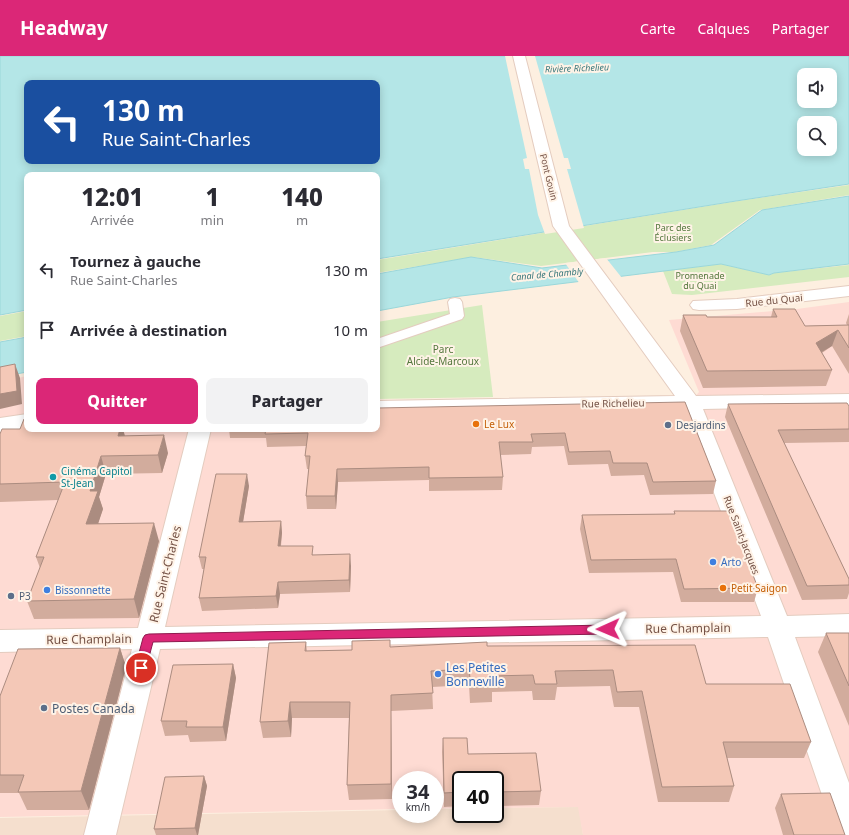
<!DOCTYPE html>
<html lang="fr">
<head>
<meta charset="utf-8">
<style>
	body { margin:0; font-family:"Noto Sans",sans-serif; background:#f2f2f3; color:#2b2b33; height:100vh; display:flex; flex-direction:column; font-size:15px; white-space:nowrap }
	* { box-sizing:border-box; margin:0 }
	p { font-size:13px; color:#7c7c81 }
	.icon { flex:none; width:22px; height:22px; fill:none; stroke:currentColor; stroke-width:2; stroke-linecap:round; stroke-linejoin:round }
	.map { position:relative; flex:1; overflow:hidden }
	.drawer { position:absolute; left:24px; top:116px; width:356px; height:260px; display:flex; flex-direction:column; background:#fff; border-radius:8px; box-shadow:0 2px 10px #0003 }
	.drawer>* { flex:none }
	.hud { position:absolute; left:24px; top:24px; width:356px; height:84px; border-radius:8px; box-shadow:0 2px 10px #0003; background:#1a4fa0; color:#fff; overflow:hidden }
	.controls { position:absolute; left:797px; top:12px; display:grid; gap:8px }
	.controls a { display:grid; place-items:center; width:40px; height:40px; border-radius:8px; background:#fff; box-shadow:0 2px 10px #0003; font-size:20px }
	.speed { position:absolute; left:392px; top:715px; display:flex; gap:8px; font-size:20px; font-weight:700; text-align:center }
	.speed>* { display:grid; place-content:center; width:52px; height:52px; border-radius:50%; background:#fff; box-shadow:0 2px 10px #0003; line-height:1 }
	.speed small { font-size:10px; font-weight:400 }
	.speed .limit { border:2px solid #111; border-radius:6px; background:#fff; color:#111 }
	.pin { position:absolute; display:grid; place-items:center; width:34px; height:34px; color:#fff; margin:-17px; border:2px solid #fff; border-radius:50%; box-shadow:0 1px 4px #0007 }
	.me { position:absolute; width:44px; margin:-22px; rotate:269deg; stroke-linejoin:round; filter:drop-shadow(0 0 3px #0008) }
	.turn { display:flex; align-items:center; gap:14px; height:84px; padding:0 12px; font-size:18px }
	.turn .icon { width:52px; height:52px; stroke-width:2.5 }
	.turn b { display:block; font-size:28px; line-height:34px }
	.eta { display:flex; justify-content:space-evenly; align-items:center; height:68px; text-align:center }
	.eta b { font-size:24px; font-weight:800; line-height:28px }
	.cta { display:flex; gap:8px; margin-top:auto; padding:8px 12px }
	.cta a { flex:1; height:46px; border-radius:8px; background:#db2777; color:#fff; font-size:16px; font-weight:800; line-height:46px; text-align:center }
	.cta a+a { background:#f2f2f3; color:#2b2b33 }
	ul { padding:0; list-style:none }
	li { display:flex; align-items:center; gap:12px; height:60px; padding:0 12px }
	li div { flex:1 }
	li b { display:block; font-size:15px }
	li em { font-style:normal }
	header { display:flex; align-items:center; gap:24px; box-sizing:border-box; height:56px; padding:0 20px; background:#db2777; color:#fff }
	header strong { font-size:19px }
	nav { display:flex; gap:22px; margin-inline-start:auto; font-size:14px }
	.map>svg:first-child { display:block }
	.residential { fill:#f5dfce }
	.commercial { fill:#fedbd3 }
	.green { fill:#d6ebbe }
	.water { fill:#b4e6e7; stroke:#9ad7da; fill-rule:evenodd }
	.pier { fill:#fdefe0 }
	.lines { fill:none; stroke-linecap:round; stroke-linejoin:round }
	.pedestrian-casing { stroke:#e4ccbf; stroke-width:2 }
	.minor-casing { stroke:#e4ccbf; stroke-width:2 }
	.tertiary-casing { stroke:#e4ccbf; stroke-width:2 }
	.pedestrian { fill:#fff; fill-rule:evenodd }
	.minor { fill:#fff; fill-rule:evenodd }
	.tertiary { fill:#fff; fill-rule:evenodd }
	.wall { fill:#d2ac9d }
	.shaded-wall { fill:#ab8c80 }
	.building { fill:#f4c8b7; stroke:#ab8c80 }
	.route { fill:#db2777; stroke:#8e194d }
	.food-dot { fill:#e8710a; stroke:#fff3e7; stroke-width:1.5 }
	.service-dot { fill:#5c6f8a; stroke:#fff3e7; stroke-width:1.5 }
	.culture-dot { fill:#0f9aa8; stroke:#fff3e7; stroke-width:1.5 }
	.shop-dot { fill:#3f7fe0; stroke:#fff3e7; stroke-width:1.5 }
	.labels { text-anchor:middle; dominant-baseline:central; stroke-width:4; stroke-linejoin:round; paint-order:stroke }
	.far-water-label { font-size:9px; font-style:italic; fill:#3a787c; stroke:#fff3e7 }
	.far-street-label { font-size:9px; fill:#755246; stroke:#fff3e7 }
	.far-park-label { font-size:9px; fill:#53763c; stroke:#fff3e7 }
	.street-label { font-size:10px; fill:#755246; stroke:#fff3e7 }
	.park-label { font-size:10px; fill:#53763c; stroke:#fff3e7 }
	.food-label { font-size:10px; fill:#c56008; stroke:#fff3e7; text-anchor:start }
	.service-label { font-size:10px; fill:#4e5e75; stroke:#fff3e7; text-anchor:start }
	.culture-label { font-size:10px; fill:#0d838f; stroke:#fff3e7; text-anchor:start }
	.shop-label { font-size:10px; fill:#366cbe; stroke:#fff3e7; text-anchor:start }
	.near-street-label { font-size:12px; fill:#755246; stroke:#fff3e7 }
	.near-shop-label { font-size:12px; fill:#366cbe; stroke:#fff3e7; text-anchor:start }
	.near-service-label { font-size:12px; fill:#4e5e75; stroke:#fff3e7; text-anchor:start }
</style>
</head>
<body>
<header>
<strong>Headway</strong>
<nav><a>Carte</a><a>Calques</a><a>Partager</a></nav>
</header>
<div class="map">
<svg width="849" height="779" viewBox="0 0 849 779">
	<rect width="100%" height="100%" fill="#fdefe0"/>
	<!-- residential -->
	<path class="residential" d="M579,751L583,779H0V762L401,754V758H435V753H461V758H495V752Z"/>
	<!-- commercial -->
	<path class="commercial" d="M849,246V779H583L578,751L495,752V724H461V752L435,753V724H401V753L0,761V326L27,320V373H377L690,346L699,336L669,264L797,253Z"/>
	<!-- green -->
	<path class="green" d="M849,129V139L760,154L711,189L675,196H653L541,210L473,201L377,217V204L738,145Z
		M721,208L770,219L774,217L849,209V221L692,239L672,238L663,215Z
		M482,249L493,341L377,343V266Z
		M27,255V280L0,285V260Z"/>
	<!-- water -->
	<path class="water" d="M0,0H849V128L736,145L377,203V119H27V254L0,259ZM804,19H830V45H804ZM27,27H377V105H27ZM804,67H830V93H804Z
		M849,140V208L774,217L769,219L721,208L453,241L377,255V218L471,201L542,212L676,196L714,189L762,154Z
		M27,281V316L0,321V286Z"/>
	<!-- pier -->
	<path class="pier" d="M505,0H535L564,102H568L571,113H567L584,172L545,178L538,159L529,113H525L523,103L527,102Z
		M606,202L622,222L580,228L565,207Z"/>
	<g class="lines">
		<defs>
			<path id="pedestrian" d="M455,242L460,243L462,246L464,260L462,263L377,292V283L450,258L448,246L450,243Z"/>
			<path id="minor" d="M849,230V240L737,253L699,254L693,253L690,249L693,245L737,243Z"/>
			<path id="tertiary" d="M513,0H525L569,170L696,340L849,338V350L703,353L787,560L849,558V580L795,581L849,727V779H836L833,771L768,581L160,593L116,779H84L132,593L0,596V574L138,572L189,373H211L165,571L761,560L682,353L377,357V345L675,340L553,170Z
				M27,358V372L0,376V362Z"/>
		</defs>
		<!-- pedestrian casing -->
		<use href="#pedestrian" class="pedestrian-casing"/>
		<!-- minor casing -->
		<use href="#minor" class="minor-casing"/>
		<!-- tertiary casing -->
		<use href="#tertiary" class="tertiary-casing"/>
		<!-- pedestrian -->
		<use href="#pedestrian" class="pedestrian"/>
		<!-- minor -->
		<use href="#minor" class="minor"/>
		<!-- tertiary -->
		<use href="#tertiary" class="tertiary"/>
	</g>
	<!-- wall -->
	<path class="wall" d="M773,253L805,270L847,269L846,267L849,258V318L832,290L822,297L832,314L826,330L703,332L680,275L683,259L707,261H771Z
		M685,346L716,425L713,438L650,439L644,419L611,420L608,408L568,409L564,390L532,391L531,398L500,399L503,421L502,434L429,435V424L338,426L336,453H307L306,440L309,413H307L305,400L306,390L267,391L266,382H230L229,373H377Z
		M728,348L849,350V386L784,387L849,523V537L847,543L802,544L725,361Z
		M27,373H123L125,380L168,397L162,417L106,418L99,441L103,453L98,467L159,485L139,562L34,563L27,545L40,512L36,501L58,444L0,446V378Z
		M249,430L243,466L281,465L282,477L281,490L314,499L351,510L350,536L280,538L278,552L202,555L199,542L204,513H202L199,501Z
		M674,455L758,532L754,546H681L673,516L589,517L580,473L582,459L674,458Z
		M826,577H849V670L818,596Z
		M306,586L307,595L352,594L391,591L487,590L706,628L811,686L804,702H727L734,730L729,746H658L639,651H614L610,630L557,631L555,644H533L532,635L492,636V646L470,647L469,629L432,631L433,653L391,655L392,743L349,744L347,729L349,662H292L291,681L263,682L260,666Z
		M120,592L126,611L89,754H27L19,737H0V640Z
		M233,608L236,622L226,685L190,686L188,679L165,680L161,665Z
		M443,682L468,698L541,735L539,749L495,750V724H461V750L444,751L442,696Z
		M204,720L207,730L198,779H156L154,773Z
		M781,738L845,779H783L775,752Z"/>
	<!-- shaded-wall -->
	<path class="shaded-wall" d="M838,274L832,290L810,303L816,287Z
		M15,308L20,322L22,348L0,353V338Z
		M120,373H123L126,385L118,380Z
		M164,379L168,397L162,417L158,399Z
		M101,400L106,418L99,441L103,453L92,486L86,468L90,435Z
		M337,413L338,426L336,453L335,440Z
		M247,418L249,430L241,478L239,466Z
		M281,465L282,477L279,503L278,490Z
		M154,467L159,485L139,562L134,543Z
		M350,498L351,510L350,536L349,524Z
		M278,526L280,538L278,552L276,540Z
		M120,592L126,611L89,754L81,735Z
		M233,608L236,622L226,685L223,671Z
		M391,639V655L392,743L391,728Z
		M290,646L292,662L291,681L288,665Z
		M204,720L207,730L198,779H197L195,772Z"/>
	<!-- building -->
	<path class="building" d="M773,253H795L805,270L849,269V292L838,274L816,287L832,314L707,315L683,259H706L707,261H777Z
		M15,308L17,335L0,338V311Z
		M685,346L716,425L653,426L647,407H613L610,395L569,396L565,377L531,378L533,386H499L503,421L429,422V411L337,413L335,440H306L310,400H305L308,377L265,378L266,373H377V352Z
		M847,347L849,350V373L778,374L849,523V529L807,530L728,348Z
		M24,363H27V373H120L118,380L164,379L158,399L101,400L90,435H98L86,468L154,467L134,543L27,545L44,501H36L65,426L0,428V378L2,373H20Z
		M216,418H247L239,466L281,465L278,490H313L312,499L350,498L349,524L278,526L276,540L199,542L206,501H199Z
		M674,455H728L758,532L684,533L676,503L591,504L582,459L675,458Z
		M826,577H849V630Z
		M390,584V591L487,586V590L695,589L706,628H790L811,686H723L734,730L662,731L642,635L617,636L613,614L555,615L557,628H535L533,619L491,620L493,630L471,631L469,613L431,615L433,637L391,639V728L347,729L350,646H290L288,665L260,666L269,587L306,586L305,595L352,594V585Z
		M120,592L81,735L18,736L24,719H0V640L18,593Z
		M233,608L223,671H186L187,665H161L173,609Z
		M443,682H467L468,698L536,697L541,735L495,736V724H461V736L444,737Z
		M204,720L195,772L154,773L165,721Z
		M830,737L845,779H794L781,738Z"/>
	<!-- route -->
	<path class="route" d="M608,569L612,570L614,573L612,577L608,578L153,586L145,616L141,617L137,616L135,612L143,582L145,579L149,578Z"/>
	<!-- markers -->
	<g class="food-dot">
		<circle cx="476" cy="368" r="4"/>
		<circle cx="723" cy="532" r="4"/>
	</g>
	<g class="service-dot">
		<circle cx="668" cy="369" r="4"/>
		<circle cx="11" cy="540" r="4"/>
		<circle cx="44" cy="652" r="4"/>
	</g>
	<circle class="culture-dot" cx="53" cy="421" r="4"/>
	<g class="shop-dot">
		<circle cx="713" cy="506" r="4"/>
		<circle cx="47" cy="534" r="4"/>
		<circle cx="438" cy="618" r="4"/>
	</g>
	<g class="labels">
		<!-- far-water labels -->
		<g class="far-water-label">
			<text transform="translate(577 12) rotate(-2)">Rivière Richelieu</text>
			<text transform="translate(547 218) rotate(-5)">Canal de Chambly</text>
		</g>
		<!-- far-street labels -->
		<g class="far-street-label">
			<text transform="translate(549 121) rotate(76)">Pont Gouin</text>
		</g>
		<!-- far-park labels -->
		<g class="far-park-label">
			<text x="673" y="171">Parc des<tspan x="673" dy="10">Éclusiers</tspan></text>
			<text x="700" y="219">Promenade<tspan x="700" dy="10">du Quai</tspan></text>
		</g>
		<!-- street labels -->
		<g class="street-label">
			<text transform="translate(774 244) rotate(-6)">Rue du Quai</text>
			<text transform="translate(613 347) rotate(-1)">Rue Richelieu</text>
			<text transform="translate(742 479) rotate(69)">Rue Saint-Jacques</text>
		</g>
		<!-- park labels -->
		<g class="park-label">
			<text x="443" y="293">Parc<tspan x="443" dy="12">Alcide-Marcoux</tspan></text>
		</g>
		<!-- food labels -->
		<g class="food-label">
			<text x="484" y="368">Le Lux</text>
			<text x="731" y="532">Petit Saigon</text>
		</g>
		<!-- service labels -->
		<g class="service-label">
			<text x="676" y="369">Desjardins</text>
			<text x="19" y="540">P3</text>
		</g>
		<!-- culture labels -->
		<g class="culture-label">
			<text x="61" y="415">Cinéma Capitol<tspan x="61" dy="12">St-Jean</tspan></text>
		</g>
		<!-- shop labels -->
		<g class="shop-label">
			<text x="721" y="506">Arto</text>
			<text x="55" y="534">Bissonnette</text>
		</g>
		<!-- near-street labels -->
		<g class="near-street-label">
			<text transform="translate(165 518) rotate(-76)">Rue Saint-Charles</text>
			<text transform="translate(688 572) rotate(-1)">Rue Champlain</text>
			<text transform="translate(89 583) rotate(-1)">Rue Champlain</text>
		</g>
		<!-- near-shop labels -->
		<g class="near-shop-label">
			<text x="446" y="611">Les Petites<tspan x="446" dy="14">Bonneville</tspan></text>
		</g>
		<!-- near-service labels -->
		<g class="near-service-label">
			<text x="52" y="652">Postes Canada</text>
		</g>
	</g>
</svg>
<div class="controls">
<a><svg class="icon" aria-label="sound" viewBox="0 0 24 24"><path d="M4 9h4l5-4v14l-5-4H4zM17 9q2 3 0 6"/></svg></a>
<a><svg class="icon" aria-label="search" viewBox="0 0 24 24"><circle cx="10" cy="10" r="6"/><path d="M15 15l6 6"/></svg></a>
</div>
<div class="speed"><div>34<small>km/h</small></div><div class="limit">40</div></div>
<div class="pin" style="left:141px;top:612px;background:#d93025"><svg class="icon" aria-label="arrive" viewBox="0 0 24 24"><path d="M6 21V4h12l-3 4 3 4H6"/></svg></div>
<svg class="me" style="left:608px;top:573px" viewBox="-20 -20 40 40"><path d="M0-17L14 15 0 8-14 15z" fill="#db2777" stroke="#fff" stroke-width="4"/></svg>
<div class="hud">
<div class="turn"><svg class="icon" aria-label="left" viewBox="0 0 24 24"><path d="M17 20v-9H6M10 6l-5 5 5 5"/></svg><div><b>130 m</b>Rue Saint-Charles</div></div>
</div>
<section class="drawer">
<div class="eta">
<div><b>12:01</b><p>Arrivée</p></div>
<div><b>1</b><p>min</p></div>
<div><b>140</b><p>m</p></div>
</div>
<ul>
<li><svg class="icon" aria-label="left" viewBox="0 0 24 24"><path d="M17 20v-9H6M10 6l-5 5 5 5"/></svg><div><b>Tournez à gauche</b><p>Rue Saint-Charles</p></div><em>130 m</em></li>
<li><svg class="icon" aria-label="arrive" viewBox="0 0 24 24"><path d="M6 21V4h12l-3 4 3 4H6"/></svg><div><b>Arrivée à destination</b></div><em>10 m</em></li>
</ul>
<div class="cta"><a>Quitter</a><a>Partager</a></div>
</section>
</div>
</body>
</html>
